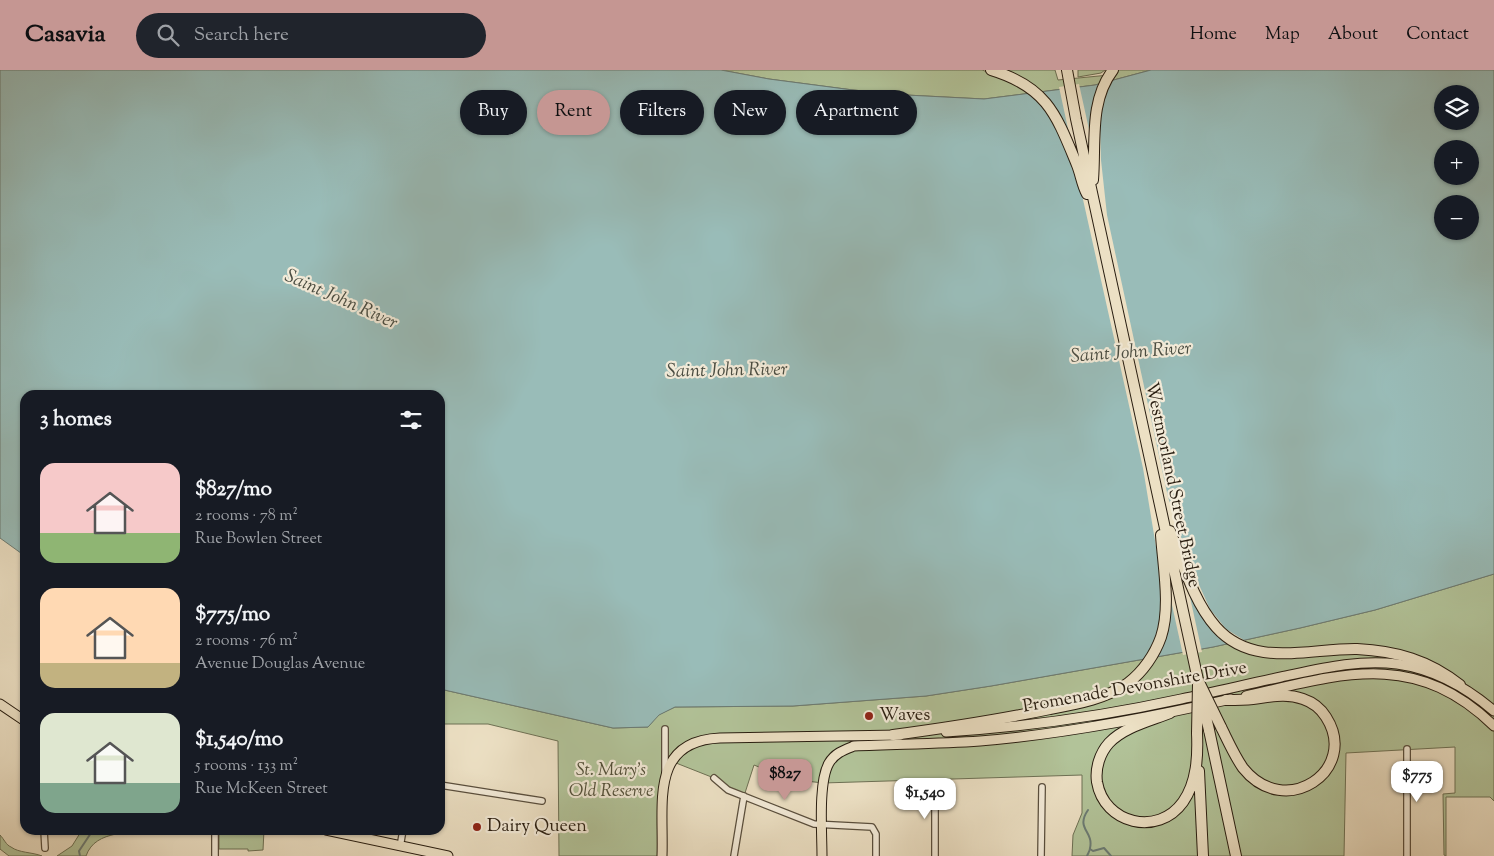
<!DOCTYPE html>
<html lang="en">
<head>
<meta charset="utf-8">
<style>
  :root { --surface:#171b24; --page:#20242c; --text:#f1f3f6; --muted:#9ea1a6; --accent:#c59692 }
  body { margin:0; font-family:"Sorts Mill Goudy",serif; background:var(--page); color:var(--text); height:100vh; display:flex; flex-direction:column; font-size:19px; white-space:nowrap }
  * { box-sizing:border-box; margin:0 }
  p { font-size:16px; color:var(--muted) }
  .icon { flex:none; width:28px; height:28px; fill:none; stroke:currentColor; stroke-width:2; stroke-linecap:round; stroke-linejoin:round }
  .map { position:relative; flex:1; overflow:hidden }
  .details { position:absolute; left:20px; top:320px; width:425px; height:445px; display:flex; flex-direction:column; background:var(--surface); border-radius:15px; box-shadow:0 1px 4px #0004 }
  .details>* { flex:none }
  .top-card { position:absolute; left:460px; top:20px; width:475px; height:45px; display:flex; gap:10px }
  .controls { position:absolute; left:1434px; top:15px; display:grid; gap:10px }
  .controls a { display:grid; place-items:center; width:45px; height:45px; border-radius:50%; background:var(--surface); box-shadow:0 1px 4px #0004; font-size:25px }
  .price { position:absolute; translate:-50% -42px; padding:0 11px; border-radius:10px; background:#fff; color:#222; font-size:16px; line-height:32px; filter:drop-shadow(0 1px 2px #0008) }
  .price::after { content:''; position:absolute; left:50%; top:30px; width:15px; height:11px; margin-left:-8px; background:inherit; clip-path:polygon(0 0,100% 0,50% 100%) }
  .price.selected { background:var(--accent); color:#111 }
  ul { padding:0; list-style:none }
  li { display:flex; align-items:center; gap:15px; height:125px; padding:0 20px }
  li span { display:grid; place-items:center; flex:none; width:140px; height:100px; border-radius:15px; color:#555 }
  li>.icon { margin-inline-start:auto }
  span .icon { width:60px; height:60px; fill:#fffc; stroke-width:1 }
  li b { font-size:21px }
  h2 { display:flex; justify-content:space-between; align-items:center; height:60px; padding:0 20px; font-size:21px }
  .pill { padding:0 18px; border-radius:22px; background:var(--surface); box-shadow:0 1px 4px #0004; font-size:18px; line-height:45px }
  .pill.selected { background:var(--accent); color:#111 }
  header { display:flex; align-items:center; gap:30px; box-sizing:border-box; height:70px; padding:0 25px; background:var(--accent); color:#111 }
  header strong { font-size:24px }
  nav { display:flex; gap:28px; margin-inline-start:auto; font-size:18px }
  .search { width:350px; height:45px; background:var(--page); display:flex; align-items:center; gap:12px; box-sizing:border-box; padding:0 18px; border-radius:28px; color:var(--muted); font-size:19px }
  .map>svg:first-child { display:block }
</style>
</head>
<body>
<header>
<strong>Casavia</strong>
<div class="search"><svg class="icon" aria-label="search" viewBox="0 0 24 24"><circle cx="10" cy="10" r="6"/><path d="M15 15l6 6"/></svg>Search here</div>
<nav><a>Home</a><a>Map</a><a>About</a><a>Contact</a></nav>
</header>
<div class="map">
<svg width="1494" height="786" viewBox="0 0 1494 786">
  <rect width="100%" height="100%" fill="#ece0c4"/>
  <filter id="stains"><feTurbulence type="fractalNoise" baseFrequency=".004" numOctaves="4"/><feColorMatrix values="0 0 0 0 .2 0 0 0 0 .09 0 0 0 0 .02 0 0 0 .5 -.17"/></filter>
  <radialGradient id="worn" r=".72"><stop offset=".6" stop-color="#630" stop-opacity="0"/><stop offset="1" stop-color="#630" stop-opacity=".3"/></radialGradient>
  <path fill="#b2c399" stroke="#6d7054" d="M721 0H982L1011 10 1003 0H1055L1058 10 1109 5 1116 0H1151L1095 15 984 29 906 25 853 20 769 9Z
    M1078 0H1105L1101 3 1078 7Z
    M1494 504V731L1490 727H1446V786L1444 785 1443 724 1455 723V677L1346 683 1344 786H1072L1073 765 1082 743V705L823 713 789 709 754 695 744 726 714 708 671 691 665 705 661 786H559L558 671 488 654H440V619L613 658 648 657 658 645 675 637 793 636 926 626 991 616 1213 577 1300 558 1375 540Z
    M82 760H113L116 764C102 767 91 772 86 786H57L72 776Z
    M219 760H264L263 780 248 781V779H219Z
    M0 765C4 769 6 775 11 777 19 783 32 782 42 786H9L0 779Z"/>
  <path fill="#99bcb8" stroke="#6c7c75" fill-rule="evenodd" d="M0 0H721L769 9 853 20 906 25 984 29 1095 15 1151 0H1494V504L1375 540 1300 558 1213 577 991 616 926 626 793 636 675 637 659 645 648 657 613 658 440 619V325H25V486L0 468ZM1442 24H1470V51H1442ZM1442 79H1470V106H1442ZM1442 134H1470V161H1442Z"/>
  <path fill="#ece0c4" d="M1101 10H1112L1103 32 1100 53 1101 90 1107 145 1168 427 1190 495 1210 539 1226 559 1247 572 1233 575 1188 518 1202 582 1183 585 1170 526 1158 562 1162 533 1160 501 1143 398 1082 125 1076 105 1052 47 1070 68 1059 17 1079 14 1090 64 1093 31Z"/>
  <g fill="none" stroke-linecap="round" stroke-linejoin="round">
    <path stroke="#6c7c75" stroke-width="2" d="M1090 779 1093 781 1104 778 1111 786
      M80 786 79 781 93 760
      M1087 786C1088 783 1090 781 1090 778 1094 761 1075 759 1088 740"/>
    <g stroke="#594e3d" stroke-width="8">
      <path id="street" d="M665 659V703
        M1407 679V786
        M714 708 728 720 814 754 872 757 876 764V786
        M935 714V786
        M440 715 542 731
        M44 760 45 778
        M400 777 403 760
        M215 786V760
        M734 786 744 726
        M1041 786 1042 717"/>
    </g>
    <g stroke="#281d10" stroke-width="11">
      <path id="primary" d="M1246 626C1341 604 1415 579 1494 656
        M0 634 25 651
        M946 662C1025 657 1103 646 1181 629 1215 622 1248 614 1281 607 1319 599 1358 589 1397 594 1434 599 1466 617 1494 641
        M326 760 448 786
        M662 786C664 734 649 671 720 668L900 665
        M822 786C822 763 818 712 829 693 835 683 844 680 854 676 896 674 938 674 980 671 1064 664 1148 648 1231 629"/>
    </g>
    <g stroke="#281d10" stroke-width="12">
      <path id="highway" d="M991 0C1047 17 1056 44 1077 95 1081 105 1082 115 1087 124
        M1067 0 1076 49 1198 610
        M1093 110C1096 73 1089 31 1113 0
        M1170 461C1183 493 1193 531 1216 557 1253 599 1310 578 1357 579 1396 581 1429 590 1460 615
        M1170 643C1150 651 1124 657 1109 673 1100 683 1095 698 1097 712 1104 754 1158 767 1183 732 1197 712 1198 686 1197 663
        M1221 657C1228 671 1234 685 1243 698 1285 751 1360 700 1326 647 1321 639 1312 632 1303 629 1286 623 1270 627 1253 629 1244 630 1235 630 1226 630
        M1209 660 1236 786
        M893 665C945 658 998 650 1050 639 1077 634 1106 629 1128 613 1143 602 1155 584 1161 567 1171 537 1163 496 1161 465
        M1199 701 1203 786"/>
    </g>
    <use href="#street" stroke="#f3ebd9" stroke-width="5.5"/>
    <use href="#primary" stroke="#ece0c4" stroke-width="9"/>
    <use href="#highway" stroke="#ece0c4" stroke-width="10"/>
    <g stroke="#281d10" stroke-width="12" stroke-linecap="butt">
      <path id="highway-bridge" d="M1198 610 1221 657
        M1201 626 1209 660
        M1197 663 1198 614"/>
    </g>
    <use href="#highway-bridge" stroke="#ece0c4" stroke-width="10"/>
  </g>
  <g fill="#8f2418" stroke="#f3ebd9" stroke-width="2">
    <circle cx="869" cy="646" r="5"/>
    <circle cx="477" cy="757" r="5"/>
  </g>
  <g text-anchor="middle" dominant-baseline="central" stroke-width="4.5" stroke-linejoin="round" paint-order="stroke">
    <g font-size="18" fill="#281d10" stroke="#f3ebd9">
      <text transform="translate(1172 415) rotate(78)">Westmorland Street Bridge</text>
      <text transform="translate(1135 618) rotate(-10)">Promenade Devonshire Drive</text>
    </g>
    <g font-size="18" fill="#281d10" stroke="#f3ebd9" text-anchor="start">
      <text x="879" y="646">Waves</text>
      <text x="487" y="757">Dairy Queen</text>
    </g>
    <g font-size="18" font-style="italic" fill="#514f39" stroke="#f3ebd9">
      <text x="611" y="701">St. Mary's<tspan x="611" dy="21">Old Reserve</tspan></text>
    </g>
    <g font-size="19" font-style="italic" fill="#4a4d42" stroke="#f3ebd9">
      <text transform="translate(341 230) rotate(24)">Saint John River</text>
      <text transform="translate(1131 283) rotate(-4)">Saint John River</text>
      <text transform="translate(727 301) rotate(-1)">Saint John River</text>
    </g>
  </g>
  <rect width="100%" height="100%" filter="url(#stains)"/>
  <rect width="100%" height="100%" fill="url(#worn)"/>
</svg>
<div class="controls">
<a><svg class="icon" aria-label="layers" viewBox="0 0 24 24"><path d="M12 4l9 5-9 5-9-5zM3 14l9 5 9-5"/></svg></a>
<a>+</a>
<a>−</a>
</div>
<b class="price selected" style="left:785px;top:731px">$827</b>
<b class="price" style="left:1417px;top:733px">$775</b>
<b class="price" style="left:925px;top:750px">$1,540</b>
<div class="top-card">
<a class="pill">Buy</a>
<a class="pill selected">Rent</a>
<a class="pill">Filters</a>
<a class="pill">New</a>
<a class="pill">Apartment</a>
</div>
<section class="details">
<h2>3 homes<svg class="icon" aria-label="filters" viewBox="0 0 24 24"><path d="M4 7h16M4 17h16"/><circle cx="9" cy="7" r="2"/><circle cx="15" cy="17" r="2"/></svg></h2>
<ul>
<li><span style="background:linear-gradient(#f6c9c9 70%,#8fb573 0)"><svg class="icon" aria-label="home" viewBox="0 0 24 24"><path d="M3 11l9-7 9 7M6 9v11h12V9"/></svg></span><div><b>$827/mo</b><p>2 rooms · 78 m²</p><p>Rue Bowlen Street</p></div></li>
<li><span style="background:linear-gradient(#ffd9b3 75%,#c2b280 0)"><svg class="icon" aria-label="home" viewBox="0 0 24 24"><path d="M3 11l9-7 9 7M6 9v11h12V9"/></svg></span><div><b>$775/mo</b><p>2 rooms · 76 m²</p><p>Avenue Douglas Avenue</p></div></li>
<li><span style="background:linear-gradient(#dfe7d0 70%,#7fa58c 0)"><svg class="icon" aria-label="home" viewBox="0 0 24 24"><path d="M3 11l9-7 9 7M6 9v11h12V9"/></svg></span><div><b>$1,540/mo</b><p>5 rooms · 133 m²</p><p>Rue McKeen Street</p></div></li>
</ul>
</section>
</div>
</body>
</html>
